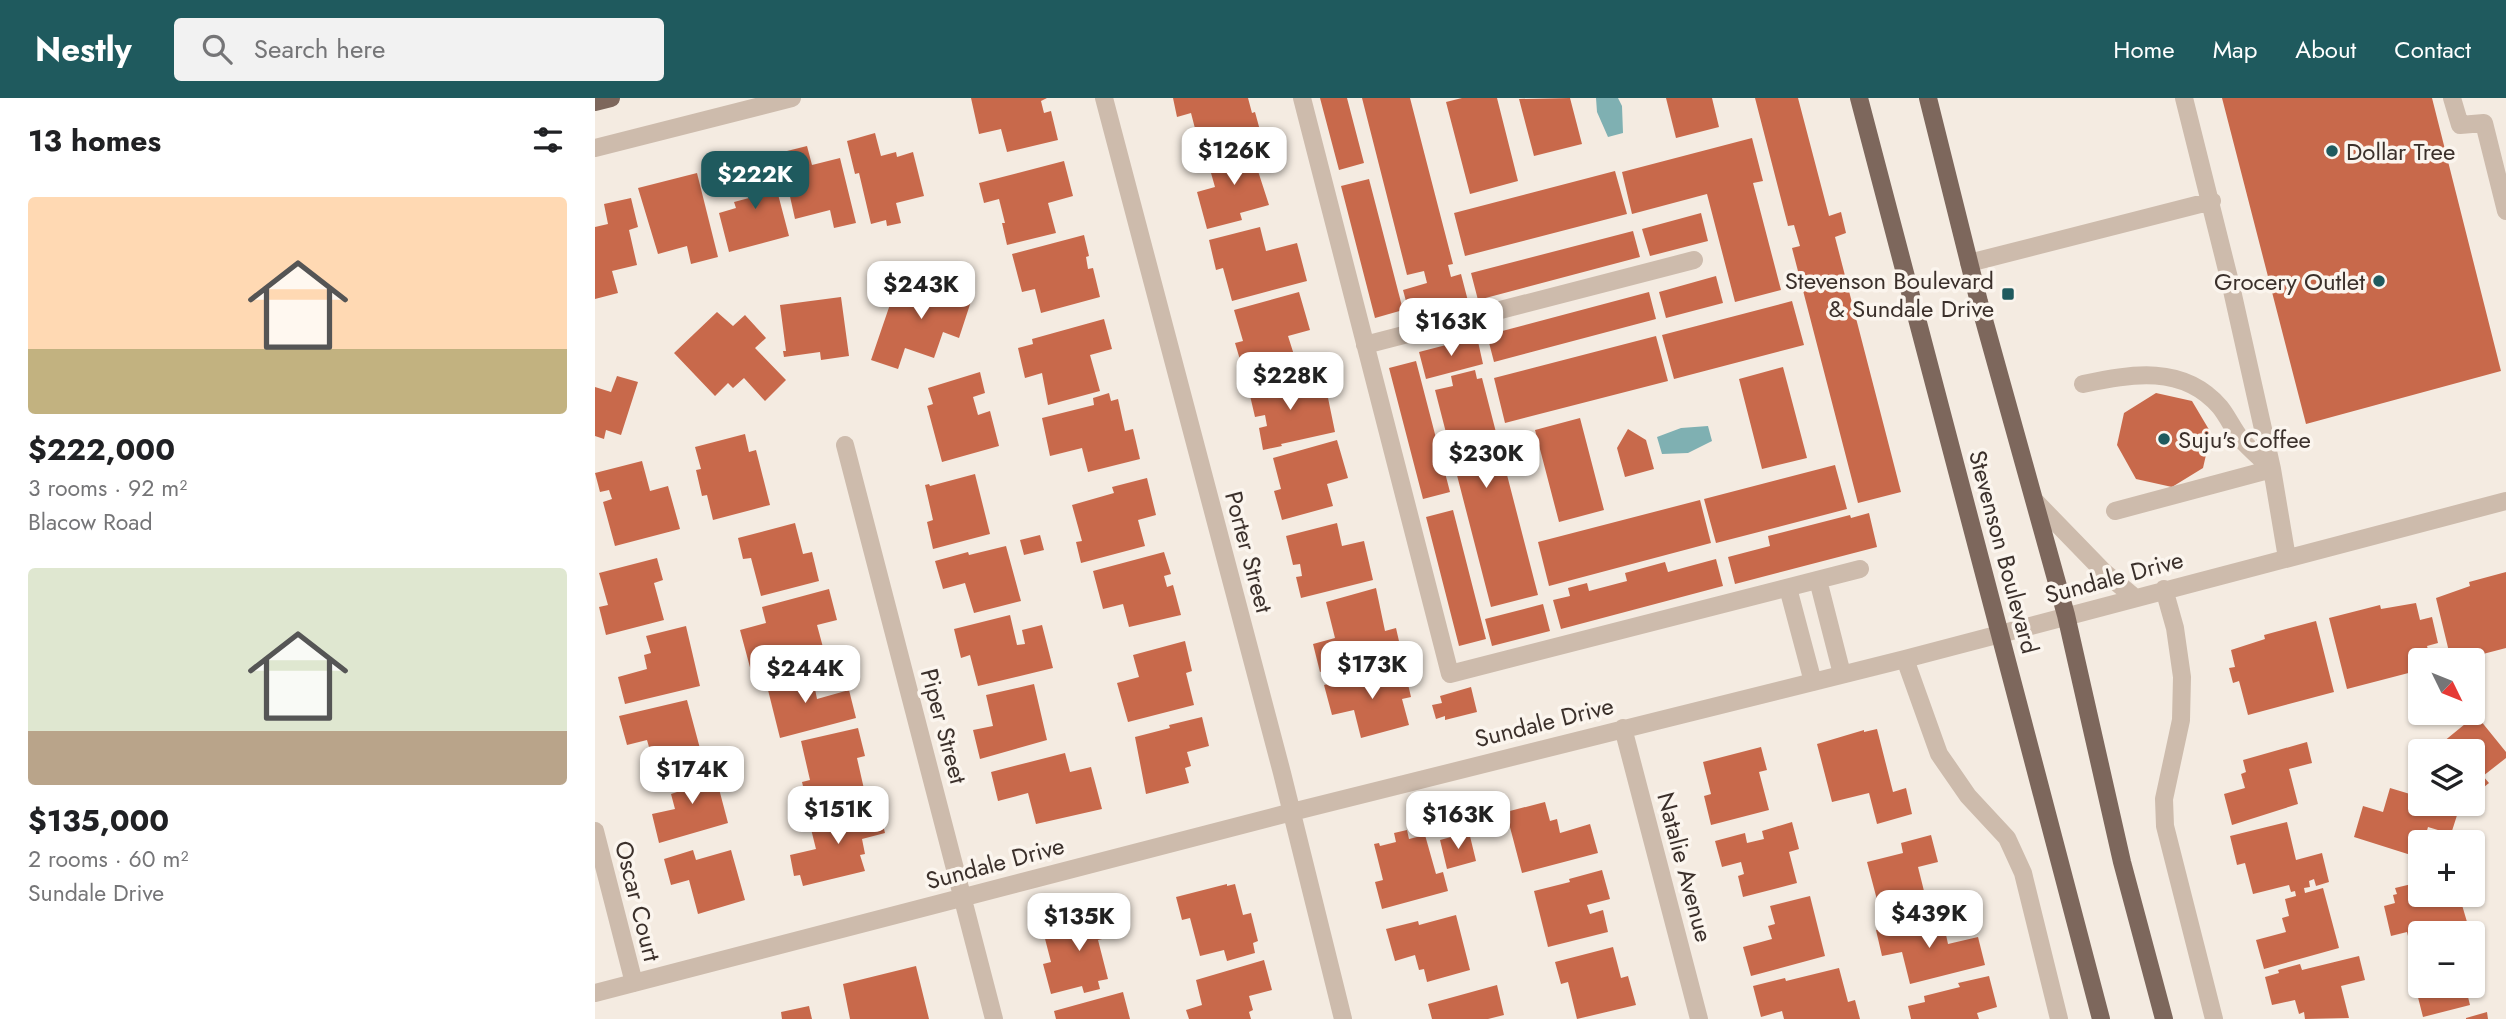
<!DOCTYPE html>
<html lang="en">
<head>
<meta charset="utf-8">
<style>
  :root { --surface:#fff; --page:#f2f2f2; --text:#202124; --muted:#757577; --accent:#1f5a5e }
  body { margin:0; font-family:Jost,sans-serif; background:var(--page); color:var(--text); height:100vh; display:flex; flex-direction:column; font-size:26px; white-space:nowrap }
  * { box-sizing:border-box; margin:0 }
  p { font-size:23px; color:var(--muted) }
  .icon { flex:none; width:38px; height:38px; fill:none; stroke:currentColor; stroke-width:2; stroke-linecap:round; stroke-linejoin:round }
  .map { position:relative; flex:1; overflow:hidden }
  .details { display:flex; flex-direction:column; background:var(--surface); width:595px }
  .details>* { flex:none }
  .needle { width:46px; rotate:133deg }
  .buttons { position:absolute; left:1813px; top:550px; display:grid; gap:14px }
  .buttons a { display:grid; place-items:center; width:77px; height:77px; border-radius:7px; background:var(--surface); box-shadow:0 2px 5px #0004; font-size:35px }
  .price { position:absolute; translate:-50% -60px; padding:0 16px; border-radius:14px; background:#fff; color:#222; font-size:23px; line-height:46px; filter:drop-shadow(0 2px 4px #0008) }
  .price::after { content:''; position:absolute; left:50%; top:42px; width:21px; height:16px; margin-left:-10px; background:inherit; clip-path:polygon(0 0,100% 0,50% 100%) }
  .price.selected { background:var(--accent); color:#fff }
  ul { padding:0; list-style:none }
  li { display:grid; align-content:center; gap:14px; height:371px; padding:0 28px }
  li span { display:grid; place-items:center; height:217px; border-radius:7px; color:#555 }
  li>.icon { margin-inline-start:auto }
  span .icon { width:126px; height:126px; fill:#fffc; stroke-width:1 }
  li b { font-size:30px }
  h2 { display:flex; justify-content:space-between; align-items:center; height:84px; padding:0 28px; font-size:30px }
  header { display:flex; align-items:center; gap:42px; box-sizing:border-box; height:98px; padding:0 35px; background:var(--accent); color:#fff }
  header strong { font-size:33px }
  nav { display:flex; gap:38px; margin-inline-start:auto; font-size:24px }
  .search { width:490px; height:63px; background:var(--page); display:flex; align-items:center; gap:18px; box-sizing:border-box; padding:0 24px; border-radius:7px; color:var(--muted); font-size:26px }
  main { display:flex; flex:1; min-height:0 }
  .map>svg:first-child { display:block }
</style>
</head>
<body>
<header>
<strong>Nestly</strong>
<div class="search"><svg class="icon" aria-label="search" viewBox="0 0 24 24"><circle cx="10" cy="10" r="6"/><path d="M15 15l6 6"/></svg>Search here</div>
<nav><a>Home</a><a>Map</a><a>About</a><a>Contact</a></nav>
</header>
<main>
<section class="details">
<h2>13 homes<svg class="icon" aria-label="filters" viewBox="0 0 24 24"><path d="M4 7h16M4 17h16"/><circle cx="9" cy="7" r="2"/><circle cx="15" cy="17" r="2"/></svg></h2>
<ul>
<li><span style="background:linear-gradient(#ffd9b3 70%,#c2b280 0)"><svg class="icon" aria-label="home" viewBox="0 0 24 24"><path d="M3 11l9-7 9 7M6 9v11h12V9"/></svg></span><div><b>$222,000</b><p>3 rooms · 92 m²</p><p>Blacow Road</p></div></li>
<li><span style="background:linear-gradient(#dfe7d0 75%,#b9a48a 0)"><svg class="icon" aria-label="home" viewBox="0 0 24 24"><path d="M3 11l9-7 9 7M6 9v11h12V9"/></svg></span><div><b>$135,000</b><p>2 rooms · 60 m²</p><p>Sundale Drive</p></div></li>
</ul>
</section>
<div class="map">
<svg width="1911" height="921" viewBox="0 0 1911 921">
  <rect width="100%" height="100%" fill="#f4ebe1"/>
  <path fill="#7fb0b2" d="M1001 0H1023L1027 8 1028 35 1013 39 1002 14Z
    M1113 328 1117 343 1093 355 1067 356 1062 339 1086 330Z"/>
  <path fill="#c8694b" d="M376 0H452L446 3 449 15 456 13 463 42 412 54 406 31 384 36Z
    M578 0H653L657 15 660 14 666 36 637 44 635 39 621 43 620 38 603 42 596 15 582 19Z
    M725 0H752L769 65 744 72Z
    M767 0H815L858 166 853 167 856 179 866 176 873 203 815 218 808 192 832 185 829 173 812 177Z
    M867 0H902L923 83 875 96 851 4Z
    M975 0 987 46 939 58 924 1Z
    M1071 0H1117L1124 29 1081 40Z
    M1160 0H1203L1234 118 1246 114 1251 135 1240 139 1306 394 1263 405 1197 150 1205 148 1199 127 1193 128Z
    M1627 0H1837L1906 273 1711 326Z
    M280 35 286 58 301 54 302 59 318 54 329 98 301 105 306 125 292 128 291 122 276 126 264 75 260 76 252 43Z
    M1157 40 1168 83 1158 85 1186 192 1140 204 1112 96 1037 116 1027 74Z
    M665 47 671 71 663 73 674 107 645 115 647 122 612 131 602 94 620 89 612 61Z
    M212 48 217 67 245 60 261 125 239 130 235 112 200 121 192 85 188 86 180 56Z
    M174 62 194 138 134 154 124 115 141 110 139 104 154 100 146 69Z
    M469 63 478 98 453 105 461 135 412 147 407 125H410L404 101 389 105 384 85Z
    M1020 73 1032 116 870 158 859 115Z
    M102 75 123 159 96 166 92 148 63 156 43 90Z
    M774 81 808 212 780 220 746 88Z
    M36 100 43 129 34 132 42 167 17 173 23 195 0 201V129L13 126 9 106Z
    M1106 115 1113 143 1055 158 1047 131Z
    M665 129 671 153 702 145 712 183 637 203 628 170 621 172 614 142Z
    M1038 133 1045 159 883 202 876 175Z
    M489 137 494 158 491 159 493 171 498 170 505 199 446 215 440 191 427 194 417 156Z
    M1121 178 1128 205 1071 220 1064 194Z
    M351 181 380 191 364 240 348 234 339 260 310 250 303 271 276 262 303 183 345 197Z
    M704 194 715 232 693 238 700 260 649 275 640 245 648 243 639 212Z
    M1054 194 1061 221 899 264 892 237Z
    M246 199 254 258 226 262 225 254 189 259 188 253H191L185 207Z
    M1197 203 1209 247 1079 281 1067 237Z
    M122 214 138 228 150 217 171 240 160 250 191 282 170 303 149 280 138 290 133 285 120 298 79 255Z
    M509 221 517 251 495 257 505 293 453 307 447 275 430 280 423 250 438 246 437 241Z
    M1061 238 1073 283 910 325 899 280Z
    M882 239 888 266 831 281 824 254Z
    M821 263 855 394 828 401 794 270Z
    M1188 269 1212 360 1167 371 1144 281Z
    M880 272 882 281 887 280 943 497 896 509 840 292 858 288 856 278Z
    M385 274 390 295 378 299 383 317 395 313 404 348 347 364 332 308 338 306 333 290Z
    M705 277 710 300 732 295 740 334 686 346 687 348 668 352 664 330 672 328 670 317 660 319 653 289Z
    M22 278 43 284 26 337 11 332 9 341 0 338V289L16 294Z
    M514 295 516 303 523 301 530 333 538 331 545 361 493 374 487 350 455 358 447 320 499 307 498 300Z
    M1561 295 1597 303 1616 335 1608 370 1577 389 1541 381 1522 347 1529 315Z
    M985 320 1009 412 964 424 940 332Z
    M1033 331 1051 342 1059 371 1030 379 1022 350Z
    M150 336 154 354 161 352 175 407 118 422 112 397 107 398 101 372 106 371 100 349Z
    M742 342 753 380 732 386 738 408 687 422 679 393 686 391 678 360Z
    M47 363 55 393 73 388 85 431 20 448 8 404 17 401 14 392 5 394 0 375Z
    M1240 367 1252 411 1121 445 1109 401Z
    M380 376 395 436 338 451 332 424 338 422 330 387 334 386 335 388Z
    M552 380 561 417 543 422 550 448 486 465 481 444 487 443 477 407 519 395 517 389Z
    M1105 402 1116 445 954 488 943 444Z
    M858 412 891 541 864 548 831 419Z
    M1274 415 1282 449 1140 486 1133 459 1175 448 1173 438 1255 417 1256 420Z
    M200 425 208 456 217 454 224 483 166 498 156 460 148 461 143 440Z
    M742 425 747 448 769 443 778 482 706 500 701 479 707 478 705 466 698 467 691 438Z
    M445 437 449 452 429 457 425 442Z
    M411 448 426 503 379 515 370 485 348 491 340 463 373 454 374 457Z
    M569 454 576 476 569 478 572 489 578 487 586 517 534 529 528 506 508 511 498 473Z
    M62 460 68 482 59 485 69 522 11 537 4 509 13 507 4 475Z
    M1121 461 1128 488 966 531 958 502 975 498 973 490 992 485 994 493 1032 483 1030 475 1070 464 1073 474Z
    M1911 474V550L1865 562H1856L1841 500 1875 488 1874 484Z
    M781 490 790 533 801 530 806 552 725 574 718 546 740 540 731 504Z
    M234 491 242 522 222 527 229 553 156 573 145 532 171 525 167 509Z
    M1821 505 1825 522 1837 519 1843 545 1832 548 1836 562H1825V572L1752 591 1734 520 1785 507 1786 511Z
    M948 506 955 533 897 548 890 521Z
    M415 517 422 547 430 546 427 532 447 527 458 570 383 588 375 557 366 560 359 531Z
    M1721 523 1739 594 1653 617 1644 583 1638 585 1634 570 1640 569 1636 552 1670 541 1669 537Z
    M91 528 105 588 30 606 23 579 52 571 49 557 56 555 51 538Z
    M590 543 597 573 591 575 599 607 533 624 522 585 544 579 538 557Z
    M809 569 816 599 807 601 814 627 766 640 759 612 737 617 729 587 762 578 763 581Z
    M208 570 213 588 219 586 222 601 254 592 261 620 185 640 170 580Z
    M439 586 452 642 385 661 378 632 398 628 391 597Z
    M876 589 882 614 850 622V618L841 621 837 607 847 605 845 598Z
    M92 602 107 658 60 670 52 642 32 647 24 618Z
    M1881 617 1911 654V660L1888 678 1894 685 1878 698V653H1837Z
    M607 619 614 648 592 654 596 668 590 670 594 685 551 696 540 639 575 630 574 627Z
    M263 630 270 658 262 660 269 691 212 705 207 684 215 682 206 643Z
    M1282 631 1298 694 1311 690 1317 716 1282 726 1274 695 1237 704 1222 646 1269 632V634Z
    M1712 644 1717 665 1694 671 1703 706 1637 727 1629 696 1650 690 1646 676 1651 674 1648 662Z
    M1166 649 1172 672 1164 674 1174 712 1116 727 1109 698 1116 696 1108 664Z
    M470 655 475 674 496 669 507 711 441 726 433 695 403 703 396 674Z
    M118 668 133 725 64 745 57 716 80 711 76 696 82 694 78 678Z
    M1795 690 1825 699V705H1858L1865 708 1856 736 1833 729 1829 743 1824 742 1819 758 1759 739 1768 708 1788 714Z
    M950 704 955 723 962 721 965 735 995 726 1003 755 927 775 911 714Z
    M283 707 290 735 267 741 270 756 265 757 270 773 208 788 205 777 199 778 195 757 221 751 214 723Z
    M1197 724 1204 751 1194 754 1202 785 1148 799 1143 778 1149 776 1146 764 1127 769 1120 743 1150 735 1152 745 1169 741 1167 733Z
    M1692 724 1701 762 1727 755 1734 784 1721 788 1719 781 1714 783 1715 789 1709 790 1710 795 1728 790 1744 850 1669 871 1661 842 1691 834 1687 820 1694 818 1690 801 1701 798 1700 793 1696 794 1694 787 1658 796 1650 765 1642 767 1635 738Z
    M812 732 814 741 830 737 841 776 848 774 853 793 787 811 780 784 788 782 779 746 784 745 785 748 801 744 799 735Z
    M874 734 881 763 852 771 845 742Z
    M1336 737 1343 764 1323 769 1331 801 1285 813 1272 764 1308 755 1306 745Z
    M98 752 101 762 136 752 150 802 103 816 94 782 76 787 69 761Z
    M1007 772 1015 801 992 807 995 816 1008 812 1013 834 953 849 939 793 975 784 974 781Z
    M1825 784V796H1856L1859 809 1867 807 1875 834 1825 835V847L1816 850 1812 834 1796 838 1789 808 1800 805 1798 797 1802 796 1800 790Z
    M632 786V788L640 786 648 817 656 815 663 843 658 845 660 855 632 863 629 852 605 858 595 820 587 822 581 799Z
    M1215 798 1230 858 1156 878 1148 849 1177 841 1173 828 1180 826 1175 808Z
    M523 814 528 836 503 842 513 881 503 883 505 891 489 895 487 888 456 896 448 866 456 864 448 833Z
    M861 817 875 872 832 884 829 871 824 872 820 857 800 863 791 831 823 823 824 827Z
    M1338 817 1343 834 1350 832 1353 846 1383 839 1390 867 1315 886 1307 854 1287 858 1281 832Z
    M1882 843 1889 872 1878 875V844Z
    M1018 849 1026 880 1033 878 1041 907 982 921 973 884 966 886 960 864Z
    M1764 858 1770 882 1746 888 1754 920 1710 921 1709 914 1704 916 1700 902 1677 907 1670 879 1684 875 1683 872 1705 866 1707 872Z
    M1825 861V887H1870L1875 907 1828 919 1814 864Z
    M669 862 677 892 654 898 658 912 654 914 656 921H594L591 912 607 907 601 882Z
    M321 868 334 921H255L248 886Z
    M1244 870 1253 904 1260 902 1265 921H1189L1187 913 1166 919 1158 888 1190 880 1191 883Z
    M1394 878 1402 909 1382 915 1384 921H1316L1313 908 1330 904 1329 898 1365 889 1363 885Z
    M902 887 909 917 893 921H837L833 906Z
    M528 894 535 921H461L459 913Z
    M214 908 217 921H187L186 914Z
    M1892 914 1893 921H1871V920Z"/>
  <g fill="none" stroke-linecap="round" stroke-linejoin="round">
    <path stroke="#cdbbac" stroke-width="18" d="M509 0 687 675 748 921
      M707 0 855 576 1265 471
      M1589 0 1636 188 1677 371 1692 460
      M1857 0 1865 27 1889 25 1911 113
      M0 50 197 0
      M1374 165 1617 103
      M770 247 1099 162
      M1488 286C1536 276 1588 266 1625 309 1633 319 1638 331 1646 341 1655 352 1667 361 1677 371
      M250 347 399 921
      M1441 404 1509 474 1539 499
      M1520 413 1677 371
      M1223 482 1247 576
      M1193 490 1218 584
      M1569 491 1580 530 1587 579 1586 622 1569 701 1570 728 1619 921
      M1310 561 1344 656 1373 698 1412 740 1428 775 1464 921
      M1028 630 1104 921
      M0 733 39 885
      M0 895 697 714 1310 561 1911 403"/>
    <path stroke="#7d675c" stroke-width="18" d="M1264 0 1506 921
      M1333 0 1384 204 1471 517 1527 764 1569 921
      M0 4 16 0"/>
  </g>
  <g fill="#1f5a5e" stroke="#fbf5ee" stroke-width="2.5">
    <circle cx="1737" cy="53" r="7"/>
    <circle cx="1784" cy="183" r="7"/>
    <rect x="1406" y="189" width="14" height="14" rx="3.5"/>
    <circle cx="1569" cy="341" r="7"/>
  </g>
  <g text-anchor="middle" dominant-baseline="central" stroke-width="7" stroke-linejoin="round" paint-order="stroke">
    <g font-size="24" fill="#3b302b" stroke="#fbf5ee" text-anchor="start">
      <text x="1751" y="53">Dollar Tree</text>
      <text x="1399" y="182" text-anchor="end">Stevenson Boulevard<tspan x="1399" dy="28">&amp; Sundale Drive</tspan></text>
      <text x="1770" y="183" text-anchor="end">Grocery Outlet</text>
      <text x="1583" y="341">Suju's Coffee</text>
    </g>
    <g font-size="24" fill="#3b302b" stroke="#fbf5ee">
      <text transform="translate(654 454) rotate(75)">Porter Street</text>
      <text transform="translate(1409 454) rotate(75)">Stevenson Boulevard</text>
      <text transform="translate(1519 479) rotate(-15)">Sundale Drive</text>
      <text transform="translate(949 624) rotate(-14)">Sundale Drive</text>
      <text transform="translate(349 628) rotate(75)">Piper Street</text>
      <text transform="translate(400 765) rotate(-15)">Sundale Drive</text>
      <text transform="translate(1090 769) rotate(75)">Natalie Avenue</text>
      <text transform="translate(43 803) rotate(76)">Oscar Court</text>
    </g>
  </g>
</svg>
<div class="buttons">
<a><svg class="needle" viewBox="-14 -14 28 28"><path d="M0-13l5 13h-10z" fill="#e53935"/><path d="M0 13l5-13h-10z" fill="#757577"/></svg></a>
<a><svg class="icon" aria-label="layers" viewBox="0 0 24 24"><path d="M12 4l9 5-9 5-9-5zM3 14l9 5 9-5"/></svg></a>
<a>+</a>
<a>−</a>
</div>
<b class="price" style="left:639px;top:89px">$126K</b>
<b class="price selected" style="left:160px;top:113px">$222K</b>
<b class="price" style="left:326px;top:223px">$243K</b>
<b class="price" style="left:856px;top:260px">$163K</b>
<b class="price" style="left:695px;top:314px">$228K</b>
<b class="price" style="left:891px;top:392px">$230K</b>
<b class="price" style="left:777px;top:603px">$173K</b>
<b class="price" style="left:210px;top:607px">$244K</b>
<b class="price" style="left:97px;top:708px">$174K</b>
<b class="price" style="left:243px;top:748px">$151K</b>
<b class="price" style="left:863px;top:753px">$163K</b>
<b class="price" style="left:1334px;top:852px">$439K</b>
<b class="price" style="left:484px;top:855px">$135K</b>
</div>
</main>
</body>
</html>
